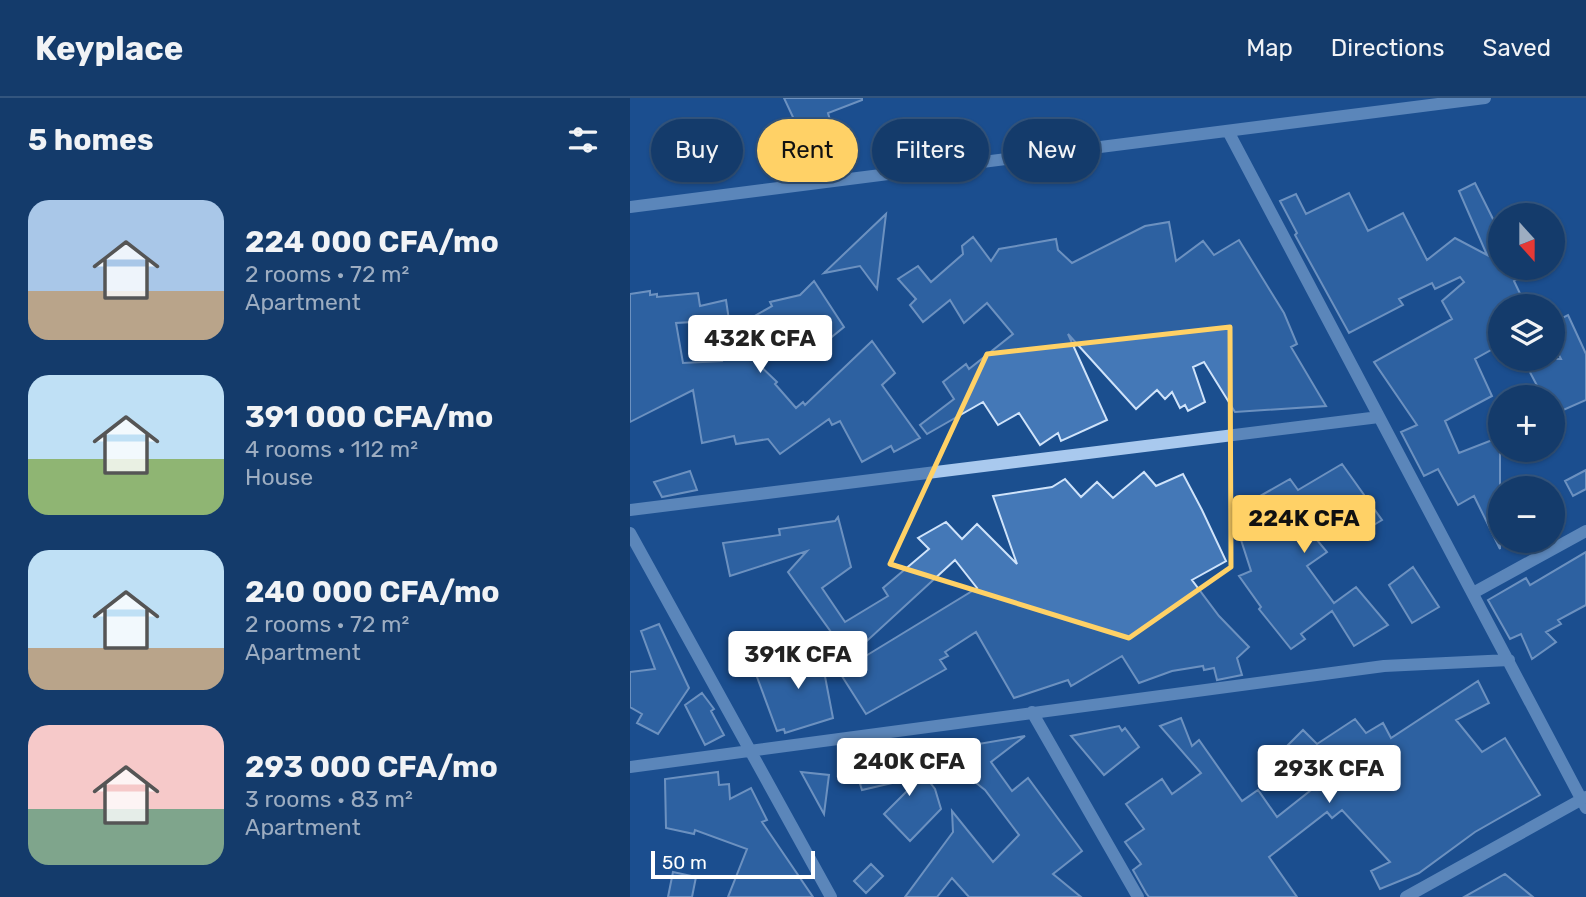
<!DOCTYPE html>
<html lang="en">
<head>
<meta charset="utf-8">
<style>
  :root { --surface:#143b6b; --page:#1d4271; --text:#f1f3f6; --muted:#9dadc1; --line:#33557e; --accent:#ffd166 }
  body { margin:0; font-family:Rubik,sans-serif; background:var(--page); color:var(--text); height:100vh; display:flex; flex-direction:column; font-size:26px; white-space:nowrap }
  * { box-sizing:border-box; margin:0 }
  p { font-size:23px; color:var(--muted) }
  .icon { flex:none; width:38px; height:38px; fill:none; stroke:currentColor; stroke-width:2; stroke-linecap:round; stroke-linejoin:round }
  .map { position:relative; flex:1; overflow:hidden }
  .sheet { display:flex; flex-direction:column; background:var(--surface); width:630px }
  .sheet>* { flex:none }
  .top-card { position:absolute; left:21px; top:21px; width:665px; height:63px; display:flex; gap:14px }
  .needle { width:46px; rotate:159deg }
  .tools { position:absolute; left:858px; top:105px; display:grid; gap:14px }
  .tools a { display:grid; place-items:center; width:77px; height:77px; border-radius:50%; background:var(--surface); box-shadow:0 2px 5px #0004,0 0 0 2px var(--line); font-size:35px }
  .scale { position:absolute; left:21px; bottom:18px; width:164px; box-sizing:border-box; padding-left:7px; border:4px solid #fff; border-top:0; font-size:19px; line-height:24px; white-space:nowrap; color:#fff; -webkit-text-stroke:5px #1b4f8f; paint-order:stroke }
  .price { position:absolute; translate:-50% -60px; padding:0 16px; border-radius:7px; background:#fff; color:#222; font-size:23px; line-height:46px; filter:drop-shadow(0 2px 4px #0008) }
  .price::after { content:''; position:absolute; left:50%; top:42px; width:21px; height:16px; margin-left:-10px; background:inherit; clip-path:polygon(0 0,100% 0,50% 100%) }
  .price.current { background:var(--accent); color:#111 }
  ul { padding:0; list-style:none }
  li { display:flex; align-items:center; gap:21px; height:175px; padding:0 28px }
  li span { display:grid; place-items:center; flex:none; width:196px; height:140px; border-radius:21px; color:#555 }
  li>.icon { margin-inline-start:auto }
  span .icon { width:84px; height:84px; fill:#fffc; stroke-width:1 }
  li b { font-size:30px }
  h2 { display:flex; justify-content:space-between; align-items:center; height:84px; padding:0 28px; font-size:30px }
  .pill { padding:0 24px; border-radius:32px; background:var(--surface); box-shadow:0 2px 5px #0004,0 0 0 2px var(--line); font-size:24px; line-height:63px }
  .pill.current { background:var(--accent); color:#111 }
  header { display:flex; align-items:center; gap:42px; box-sizing:border-box; height:98px; padding:0 35px; background:var(--surface); border-bottom:2px solid var(--line) }
  header strong { font-size:33px }
  nav { display:flex; gap:38px; margin-inline-start:auto; font-size:24px }
  main { display:flex; flex:1; min-height:0 }
  .map>svg:first-child { display:block }
</style>
</head>
<body>
<header>
<strong>Keyplace</strong>
<nav><a>Map</a><a>Directions</a><a>Saved</a></nav>
</header>
<main>
<section class="sheet">
<h2>5 homes<svg class="icon" aria-label="filters" viewBox="0 0 24 24"><path d="M4 7h16M4 17h16"/><circle cx="9" cy="7" r="2"/><circle cx="15" cy="17" r="2"/></svg></h2>
<ul>
<li><span style="background:linear-gradient(#a9c7e8 65%,#b9a48a 0)"><svg class="icon" aria-label="home" viewBox="0 0 24 24"><path d="M3 11l9-7 9 7M6 9v11h12V9"/></svg></span><div><b>224 000 CFA/mo</b><p>2 rooms · 72 m²</p><p>Apartment</p></div></li>
<li><span style="background:linear-gradient(#bfe0f5 60%,#8fb573 0)"><svg class="icon" aria-label="home" viewBox="0 0 24 24"><path d="M3 11l9-7 9 7M6 9v11h12V9"/></svg></span><div><b>391 000 CFA/mo</b><p>4 rooms · 112 m²</p><p>House</p></div></li>
<li><span style="background:linear-gradient(#bfe0f5 70%,#b9a48a 0)"><svg class="icon" aria-label="home" viewBox="0 0 24 24"><path d="M3 11l9-7 9 7M6 9v11h12V9"/></svg></span><div><b>240 000 CFA/mo</b><p>2 rooms · 72 m²</p><p>Apartment</p></div></li>
<li><span style="background:linear-gradient(#f6c9c9 60%,#7fa58c 0)"><svg class="icon" aria-label="home" viewBox="0 0 24 24"><path d="M3 11l9-7 9 7M6 9v11h12V9"/></svg></span><div><b>293 000 CFA/mo</b><p>3 rooms · 83 m²</p><p>Apartment</p></div></li>
</ul>
</section>
<div class="map">
<svg width="956" height="799" viewBox="0 0 956 799">
  <rect width="100%" height="100%" fill="#1b4f8f"/>
  <path fill="#4478b7" stroke="#cfe3fa" stroke-width="2" fill-rule="evenodd" d="M154 0H232V2L198 15 200 22 169 32Z
    M86 34 95 74 56 77 52 41Z
    M845 85 870 135V170H904L884 183 896 208H870V247L845 261 862 298 815 323 829 355 870 339V451L844 398 828 407 808 371 794 378 771 334 787 327 744 264 822 221 812 203 834 184 830 179 805 191 802 185 769 201 773 207 719 235 665 137 667 135 650 103 666 96 676 116 719 95 738 133 773 115 797 162 825 140 857 157 829 93Z
    M256 116 247 191 230 168 194 175Z
    M539 124 546 163 573 143 584 157 609 142 654 215 667 246 661 249 696 308 605 314 574 264 563 269 575 304 558 313 555 307 550 310 542 294 535 301 527 292 506 311 438 236 477 322 431 343 428 335 410 347 389 315 368 327 353 304 297 336 290 327 324 301 313 284 336 266 339 271 383 236 357 205 334 225 320 202 293 224 280 207 286 201 268 181 288 168 301 184 333 156 332 148 343 139 361 163 369 151 426 141 428 152 442 165 515 128Z
    M184 183 214 229 177 259 162 240 119 257 147 284 145 286 166 310 173 304 175 307 242 243 265 275 252 287 290 340 264 354 261 348 232 364 210 323 202 327 199 321 150 356 138 341 106 346 104 338 72 345 63 292 0 324V196L20 193V197L27 196V199L68 195 70 208 96 202 99 222 46 225 53 265 92 263 88 239 142 208 140 204 170 197Z
    M938 217 956 256V302L922 317V299H913L893 261H931L922 244V225Z
    M712 366 752 422 727 437 714 417 687 442 697 454 677 468 704 505 726 489 758 527 724 548 702 513 671 536 675 541 661 551 629 511 631 509 609 478 621 473 602 414 660 381 668 392Z
    M956 372V391L943 398 935 383Z
    M60 373 67 392 32 399 24 384Z
    M514 374 526 388 553 376 572 412 596 463 562 482 589 518 619 549 607 560 612 577 587 582 584 570 574 572 573 568 542 573 509 585 492 558 441 588 438 582 384 600 346 534 315 554 318 558 310 562 316 571 236 616 189 542 201 534 158 474 177 453 100 478 93 445 150 437 149 431 205 423 208 419 221 469 192 490 215 524 258 498 253 490 299 451 288 440 316 424 332 441 347 426 387 466 363 398 422 389 435 381 451 399 467 384 483 400ZM325 462 347 490 234 559 228 551Z
    M956 454V507L928 522 931 526 916 534 926 544 902 561 891 536 880 541 858 502 896 480 900 487Z
    M783 469 809 509 782 525 759 487Z
    M29 526 59 590 28 636 7 625 12 616 0 609V574L25 571 11 533Z
    M188 542 203 620 155 635 154 631 147 633 127 579Z
    M848 583 859 605 826 622 852 654 875 640 910 697 845 734 789 775 750 791 741 773 760 764 712 712 702 720 697 714 639 759 667 799H519L516 795 503 772 511 766 495 744 514 731 496 706 532 681 542 696 571 675 530 628 551 620 562 648 569 642 612 703 628 692 647 719 681 692 657 664 663 658 655 650 673 632 687 646 725 621 736 635 753 625 761 640Z
    M72 595 84 611 81 613 94 637 75 647 55 607Z
    M489 628 492 633 495 630 509 649 474 677 441 638Z
    M395 638 361 664 382 693 398 680 452 753 423 776 451 799H339L322 780 307 799H275L323 734 322 713 363 764 389 737 355 692 340 680 337 683 320 665 319 651Z
    M281 660 305 691 311 711 280 743 254 716 292 678 232 692 230 686Z
    M88 674 89 687 99 686 100 701 121 690 137 722 132 724 183 799H98L117 751 65 732 64 736 36 730 35 681Z
    M171 674 199 677 194 716Z
    M241 766 253 778 236 795 224 783Z
    M43 774 66 779 62 799H38Z
    M875 776 903 799H834Z"/>
  <g fill="none" stroke-linecap="round" stroke-linejoin="round">
    <path stroke="#a9c9ee" stroke-width="12" d="M599 35 956 710
      M0 109 855 0
      M0 412 749 319
      M0 435 201 799
      M843 495 956 433
      M402 614 508 799
      M0 669 754 568 879 562
      M776 799 956 699"/>
  </g>
  <path d="M0 0H956V799H0ZM600 229 601 469 499 540 260 466 357 256Z" fill="#1b4f8f" fill-opacity=".55" fill-rule="evenodd"/>
  <path fill="none" stroke="#ffd166" stroke-width="5" stroke-linejoin="round" d="M600 229 601 469 499 540 260 466 357 256Z"/>
</svg>
<div class="tools">
<a><svg class="needle" viewBox="-14 -14 28 28"><path d="M0-13l5 13h-10z" fill="#e53935"/><path d="M0 13l5-13h-10z" fill="#9dadc1"/></svg></a>
<a><svg class="icon" aria-label="layers" viewBox="0 0 24 24"><path d="M12 4l9 5-9 5-9-5zM3 14l9 5 9-5"/></svg></a>
<a>+</a>
<a>−</a>
</div>
<div class="scale">50 m</div>
<b class="price" style="left:130px;top:277px">432K CFA</b>
<b class="price current" style="left:674px;top:457px">224K CFA</b>
<b class="price" style="left:168px;top:593px">391K CFA</b>
<b class="price" style="left:279px;top:700px">240K CFA</b>
<b class="price" style="left:699px;top:707px">293K CFA</b>
<div class="top-card">
<a class="pill">Buy</a>
<a class="pill current">Rent</a>
<a class="pill">Filters</a>
<a class="pill">New</a>
</div>
</div>
</main>
</body>
</html>
